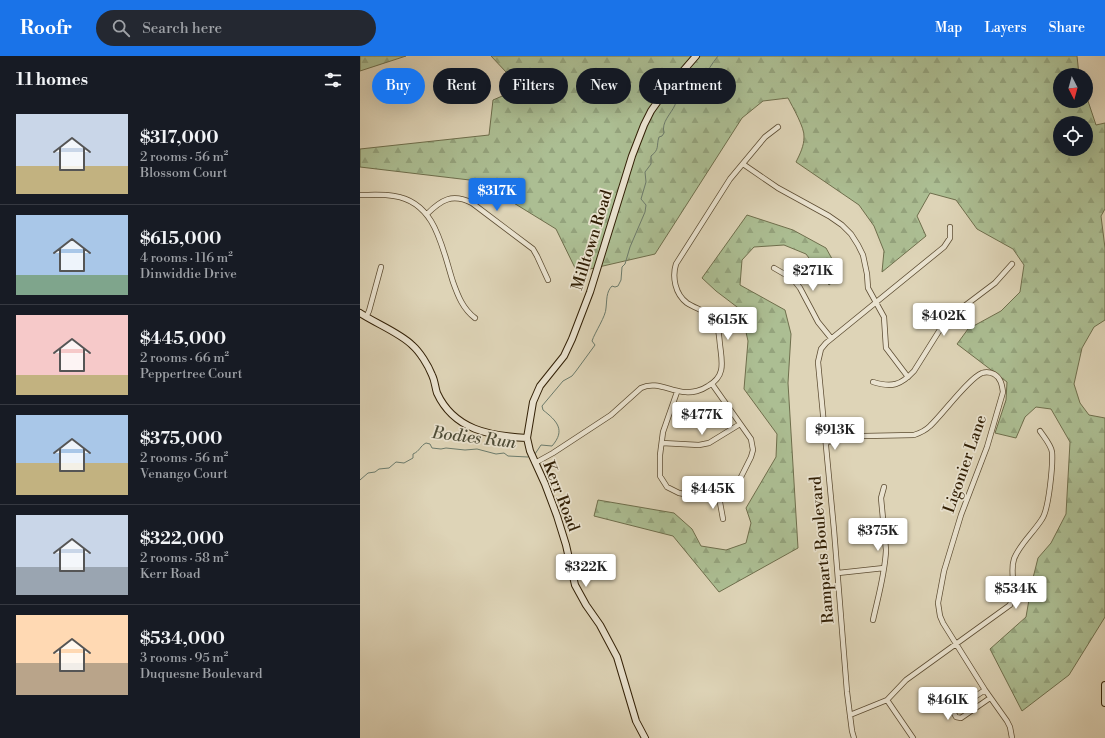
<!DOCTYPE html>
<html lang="en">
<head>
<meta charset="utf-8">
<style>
  :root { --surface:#171b24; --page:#242831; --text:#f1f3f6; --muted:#9ea1a6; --line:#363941; --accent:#1a73e8 }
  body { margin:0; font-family:"Libre Bodoni",serif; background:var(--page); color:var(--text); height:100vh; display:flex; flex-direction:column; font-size:15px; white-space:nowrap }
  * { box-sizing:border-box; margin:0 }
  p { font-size:13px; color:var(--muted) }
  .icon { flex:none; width:22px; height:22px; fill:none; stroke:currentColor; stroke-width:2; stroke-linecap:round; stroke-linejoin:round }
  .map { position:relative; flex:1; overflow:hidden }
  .panel { display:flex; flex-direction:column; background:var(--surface); width:360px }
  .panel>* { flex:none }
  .banner { position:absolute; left:12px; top:12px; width:380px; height:36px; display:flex; gap:8px }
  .needle { width:26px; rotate:174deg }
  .fabs { position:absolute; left:693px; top:12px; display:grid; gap:8px }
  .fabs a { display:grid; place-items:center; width:40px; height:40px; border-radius:50%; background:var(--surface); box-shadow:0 4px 16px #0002; font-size:20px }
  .price { position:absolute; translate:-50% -34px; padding:0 9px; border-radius:4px; background:#fff; color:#222; font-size:13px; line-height:26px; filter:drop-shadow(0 1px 2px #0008) }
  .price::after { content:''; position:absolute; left:50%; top:24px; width:12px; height:9px; margin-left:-6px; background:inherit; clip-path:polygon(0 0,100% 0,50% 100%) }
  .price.selected { background:var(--accent); color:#fff }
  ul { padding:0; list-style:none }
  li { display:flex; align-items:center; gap:12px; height:100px; padding:0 16px }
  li+li { border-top:1px solid var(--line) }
  li span { display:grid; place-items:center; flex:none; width:112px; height:80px; border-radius:0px; color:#555 }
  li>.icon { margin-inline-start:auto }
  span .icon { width:48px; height:48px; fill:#fffc; stroke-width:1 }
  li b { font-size:17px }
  h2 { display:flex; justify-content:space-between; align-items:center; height:48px; padding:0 16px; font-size:17px }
  .pill { padding:0 14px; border-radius:18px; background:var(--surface); box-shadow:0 4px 16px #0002; font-size:14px; line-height:36px }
  .pill.selected { background:var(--accent); color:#fff }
  header { display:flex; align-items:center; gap:24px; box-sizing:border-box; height:56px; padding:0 20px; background:var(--accent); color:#fff }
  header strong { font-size:19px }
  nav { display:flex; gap:22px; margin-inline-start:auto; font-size:14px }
  .search { width:280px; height:36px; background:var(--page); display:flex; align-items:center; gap:10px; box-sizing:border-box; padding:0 14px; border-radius:22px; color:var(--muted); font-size:15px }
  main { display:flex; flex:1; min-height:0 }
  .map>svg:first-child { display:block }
</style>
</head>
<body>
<header>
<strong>Roofr</strong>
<div class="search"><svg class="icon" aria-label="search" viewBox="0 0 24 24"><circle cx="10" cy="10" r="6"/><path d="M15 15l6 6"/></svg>Search here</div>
<nav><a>Map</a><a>Layers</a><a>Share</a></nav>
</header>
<main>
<section class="panel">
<h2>11 homes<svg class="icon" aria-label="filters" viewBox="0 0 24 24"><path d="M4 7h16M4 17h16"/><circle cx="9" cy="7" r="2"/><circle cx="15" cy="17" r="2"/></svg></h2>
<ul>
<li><span style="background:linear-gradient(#c9d6e8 65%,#c2b280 0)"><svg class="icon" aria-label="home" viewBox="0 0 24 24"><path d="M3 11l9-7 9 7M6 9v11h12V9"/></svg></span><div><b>$317,000</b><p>2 rooms · 56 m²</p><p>Blossom Court</p></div></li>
<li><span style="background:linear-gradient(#a9c7e8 75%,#7fa58c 0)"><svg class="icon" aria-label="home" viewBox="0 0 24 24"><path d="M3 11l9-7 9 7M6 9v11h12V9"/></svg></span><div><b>$615,000</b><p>4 rooms · 116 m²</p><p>Dinwiddie Drive</p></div></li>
<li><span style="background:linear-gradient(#f6c9c9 75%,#c2b280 0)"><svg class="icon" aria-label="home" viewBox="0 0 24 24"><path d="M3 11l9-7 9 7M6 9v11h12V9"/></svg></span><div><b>$445,000</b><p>2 rooms · 66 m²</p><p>Peppertree Court</p></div></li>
<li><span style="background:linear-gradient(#a9c7e8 60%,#c2b280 0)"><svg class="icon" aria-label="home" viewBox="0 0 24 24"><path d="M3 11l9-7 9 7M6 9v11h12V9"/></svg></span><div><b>$375,000</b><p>2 rooms · 56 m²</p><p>Venango Court</p></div></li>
<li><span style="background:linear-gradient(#c9d6e8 65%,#9aa5b1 0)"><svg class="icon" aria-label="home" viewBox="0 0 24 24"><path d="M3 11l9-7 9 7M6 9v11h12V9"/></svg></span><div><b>$322,000</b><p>2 rooms · 58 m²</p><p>Kerr Road</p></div></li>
<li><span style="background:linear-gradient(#ffd9b3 60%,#b9a48a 0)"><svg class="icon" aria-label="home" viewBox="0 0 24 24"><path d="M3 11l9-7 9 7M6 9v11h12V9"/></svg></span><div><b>$534,000</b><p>3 rooms · 95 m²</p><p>Duquesne Boulevard</p></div></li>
</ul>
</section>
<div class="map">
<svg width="745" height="682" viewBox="0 0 745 682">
  <defs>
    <pattern id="forest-firs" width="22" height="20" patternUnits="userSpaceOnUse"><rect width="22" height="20" fill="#acbe93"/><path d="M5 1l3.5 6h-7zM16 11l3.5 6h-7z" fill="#94a37d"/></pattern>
  </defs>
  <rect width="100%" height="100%" fill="#ded4b7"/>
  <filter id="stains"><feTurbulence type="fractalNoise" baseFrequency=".005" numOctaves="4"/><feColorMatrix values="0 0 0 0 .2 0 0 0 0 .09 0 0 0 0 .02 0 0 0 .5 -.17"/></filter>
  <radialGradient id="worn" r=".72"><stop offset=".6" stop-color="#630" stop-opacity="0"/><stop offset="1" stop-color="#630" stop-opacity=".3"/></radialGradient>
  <path fill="url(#forest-firs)" stroke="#6e6e4c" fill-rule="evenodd" d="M0 0H46L0 15Z
    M131 0H717L719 19H700V45H726V39L736 69 745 67V153L741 160 745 192V264L734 271 722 292 714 328 720 347 729 359 745 362V561L709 619 662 655 630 593 666 561 672 526 678 502 691 487 706 458 710 386 691 353 676 351 665 361 656 382 635 377 646 344 647 326 597 288 608 273 641 255 660 236 664 209 653 193 617 173 596 144 570 137 557 160 566 180 522 216 524 195 514 170 499 149 436 106C440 98 444 90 444 81 445 72 432 50 428 42L403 45 382 62 295 198 217 216 196 173 118 125 0 111V93L129 79 133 44 161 32ZM700 67H726V93H700Z
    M387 159 433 174 466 192 481 219 469 229 446 198 424 189 394 191 382 204 380 229 425 254 431 278 428 327 438 492 359 536 313 480 234 460 238 444 314 457 332 473 341 490 366 494 386 487 391 467 386 452 416 401 417 378 384 333 388 285 381 254 356 235 342 222Z"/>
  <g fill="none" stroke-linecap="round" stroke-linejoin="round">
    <path stroke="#6c7b6c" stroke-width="1" d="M175 398 181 389 192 390C206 374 197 365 183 354L182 350 203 325 212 320 216 315 235 289 232 285C235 276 246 260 246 252 247 244 246 236 252 230L255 231 258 230 261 224 262 211 265 208 270 191 285 156 286 149 281 143 286 126 285 116 291 108V100C300 93 296 90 299 81L302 80 304 77C301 66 311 58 315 49 317 44 316 38 319 34 324 28 334 26 341 22 348 16 352 7 358 0
      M0 424 8 417 15 416 19 413 29 412 36 406 44 407 53 402V398C60 395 60 390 66 387L70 388 72 392 81 393 86 392 105 394 117 393 136 398 144 397 148 400 168 401"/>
    <g stroke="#5c4c32" stroke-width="6">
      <path id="street" d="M383 108 418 132 469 160 482 169 491 178 498 189 503 199 507 218 508 232 524 261 526 292 548 321
        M0 139C11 139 23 138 34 140 76 146 82 192 93 226 98 240 103 253 115 262
        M67 158C81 144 92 137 112 147L173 193 177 200 188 224
        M414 212 433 223 440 232 458 266 471 282
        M6 261 9 255 21 211
        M513 326C532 332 541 329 554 315L586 264 635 227 652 208
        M317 336 303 376 300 399V420L307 431 319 437 345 442 359 441 368 438 377 429 391 401 393 394 391 383 352 328
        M466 386 504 380 554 379C560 377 565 375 570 370 582 359 609 322 622 317 625 316 630 316 634 318 641 322 642 329 643 336L627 391 601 459 584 515 578 547 580 560 583 567 625 634 647 665 650 671 652 682
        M302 387 339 389 349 387 380 368
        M175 407 193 397 251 359 281 332C299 323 316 341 337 335 341 334 345 332 348 330 366 320 362 306 360 289 359 280 359 271 353 263 346 254 336 253 327 247 315 238 312 221 316 208L370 123 405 81 418 71
        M359 441 363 463
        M478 517 524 512
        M513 564C518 541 525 518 526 494L521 442 524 431
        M625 634 596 653 594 657 596 661 601 662 630 642
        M527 644 553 682
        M490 659 527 644 546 624 650 549C658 531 649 518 654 503 659 489 674 476 682 463 689 453 693 408 692 396 691 389 684 381 680 375
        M494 682 492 675 487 636 474 474 458 306 461 293 466 287 584 191 590 182V171"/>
    </g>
    <g stroke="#311f05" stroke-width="8">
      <path id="secondary" d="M0 257C15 267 40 277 52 289 60 296 68 309 72 319 75 325 75 331 77 337 94 374 130 380 167 382
        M745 629V647
        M285 682 276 665 257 601 240 569 226 549 215 529 206 489 197 460 185 428 170 395 167 382 173 346 180 330 204 300 212 283 230 236 272 100 284 69 291 55 303 38 336 0"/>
    </g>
    <use href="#street" stroke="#eae3d0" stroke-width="4.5"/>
    <use href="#secondary" stroke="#eae3d0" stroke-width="6"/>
  </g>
  <g text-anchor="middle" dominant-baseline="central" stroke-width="3.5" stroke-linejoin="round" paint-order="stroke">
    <g font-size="16" fill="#311f05" stroke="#eae3d0">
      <text transform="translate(232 184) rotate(-73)">Milltown Road</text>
      <text transform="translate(605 408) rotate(-71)">Ligonier Lane</text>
      <text transform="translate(201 440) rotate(69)">Kerr Road</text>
      <text transform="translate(462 494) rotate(-95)">Ramparts Boulevard</text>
    </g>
    <g font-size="17" font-style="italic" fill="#4e4d38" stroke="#eae3d0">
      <text transform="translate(114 382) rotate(7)">Bodies Run</text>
    </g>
  </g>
  <rect width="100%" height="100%" filter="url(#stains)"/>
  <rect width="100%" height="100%" fill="url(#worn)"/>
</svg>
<div class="fabs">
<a><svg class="needle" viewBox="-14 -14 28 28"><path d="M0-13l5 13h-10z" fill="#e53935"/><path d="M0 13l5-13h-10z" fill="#9ea1a6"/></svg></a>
<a><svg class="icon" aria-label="locate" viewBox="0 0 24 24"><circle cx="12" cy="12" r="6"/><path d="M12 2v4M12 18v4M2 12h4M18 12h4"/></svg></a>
</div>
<b class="price selected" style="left:137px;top:156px">$317K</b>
<b class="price" style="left:453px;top:236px">$271K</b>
<b class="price" style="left:584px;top:281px">$402K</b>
<b class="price" style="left:368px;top:285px">$615K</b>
<b class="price" style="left:342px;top:380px">$477K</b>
<b class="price" style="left:475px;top:395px">$913K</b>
<b class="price" style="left:353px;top:454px">$445K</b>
<b class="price" style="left:518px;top:496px">$375K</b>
<b class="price" style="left:226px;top:532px">$322K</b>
<b class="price" style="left:656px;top:554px">$534K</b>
<b class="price" style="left:588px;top:665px">$461K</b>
<div class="banner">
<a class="pill selected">Buy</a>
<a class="pill">Rent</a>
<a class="pill">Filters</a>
<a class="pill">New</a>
<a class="pill">Apartment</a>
</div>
</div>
</main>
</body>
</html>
